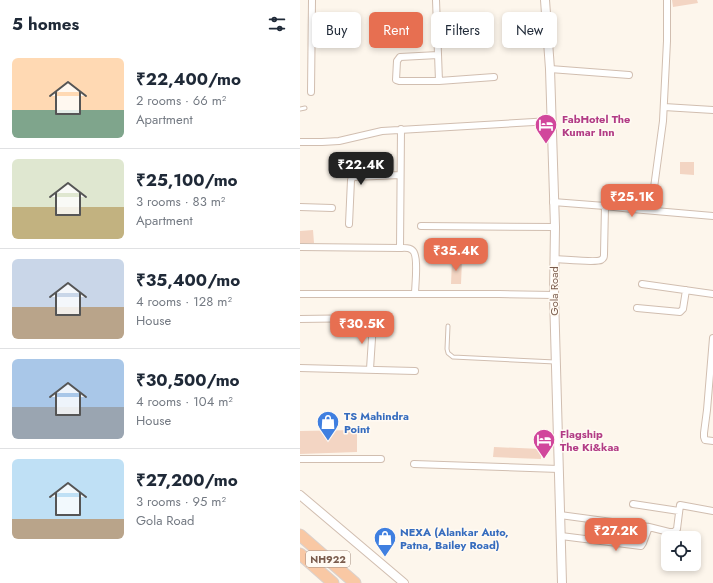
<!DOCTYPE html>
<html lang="en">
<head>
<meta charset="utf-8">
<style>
  :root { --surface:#fff; --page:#f2f2f3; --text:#1f2937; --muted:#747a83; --line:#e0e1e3; --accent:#e76f51 }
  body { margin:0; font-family:Jost,sans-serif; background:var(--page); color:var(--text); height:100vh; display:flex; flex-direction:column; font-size:15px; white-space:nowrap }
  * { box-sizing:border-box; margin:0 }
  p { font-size:13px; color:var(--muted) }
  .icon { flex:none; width:22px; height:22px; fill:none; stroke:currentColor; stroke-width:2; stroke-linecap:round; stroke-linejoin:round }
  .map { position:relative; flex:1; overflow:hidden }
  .panel { display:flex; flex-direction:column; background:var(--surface); width:300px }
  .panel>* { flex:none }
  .hud { position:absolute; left:12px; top:12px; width:341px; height:36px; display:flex; gap:8px }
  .controls { position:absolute; left:361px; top:531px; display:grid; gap:8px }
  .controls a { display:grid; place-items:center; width:40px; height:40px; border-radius:6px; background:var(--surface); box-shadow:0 2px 6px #0003; font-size:20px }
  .price { position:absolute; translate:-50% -34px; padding:0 9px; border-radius:8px; background:var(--accent); color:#fff; font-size:13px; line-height:26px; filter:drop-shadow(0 1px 2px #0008) }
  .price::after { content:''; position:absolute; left:50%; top:24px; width:12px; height:9px; margin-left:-6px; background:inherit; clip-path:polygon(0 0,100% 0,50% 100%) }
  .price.selected { background:#222; color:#fff }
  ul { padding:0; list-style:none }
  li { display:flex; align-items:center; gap:12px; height:100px; padding:0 12px }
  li+li { border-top:1px solid var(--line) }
  li span { display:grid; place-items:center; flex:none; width:112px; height:80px; border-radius:6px; color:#555 }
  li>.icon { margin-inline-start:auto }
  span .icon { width:48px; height:48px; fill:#fffc; stroke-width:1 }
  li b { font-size:17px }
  h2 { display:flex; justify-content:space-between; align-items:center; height:48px; padding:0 12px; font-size:17px }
  .tag { padding:0 14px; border-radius:6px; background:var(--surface); box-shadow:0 2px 6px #0003; font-size:14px; line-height:36px }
  .tag.selected { background:var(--accent); color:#fff }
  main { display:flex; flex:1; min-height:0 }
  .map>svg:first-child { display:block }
</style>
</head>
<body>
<main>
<section class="panel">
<h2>5 homes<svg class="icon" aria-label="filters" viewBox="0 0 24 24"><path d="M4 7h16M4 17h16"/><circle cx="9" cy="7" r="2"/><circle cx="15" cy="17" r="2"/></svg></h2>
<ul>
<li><span style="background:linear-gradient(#ffd9b3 65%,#7fa58c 0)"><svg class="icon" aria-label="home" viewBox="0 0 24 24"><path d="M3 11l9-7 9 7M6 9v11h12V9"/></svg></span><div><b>₹22,400/mo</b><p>2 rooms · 66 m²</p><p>Apartment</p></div></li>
<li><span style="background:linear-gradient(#dfe7d0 60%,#c2b280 0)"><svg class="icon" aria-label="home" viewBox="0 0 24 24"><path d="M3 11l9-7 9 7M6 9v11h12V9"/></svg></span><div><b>₹25,100/mo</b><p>3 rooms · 83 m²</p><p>Apartment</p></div></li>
<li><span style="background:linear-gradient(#c9d6e8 60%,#b9a48a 0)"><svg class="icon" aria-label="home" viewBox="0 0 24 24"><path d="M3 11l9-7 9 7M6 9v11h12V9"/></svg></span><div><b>₹35,400/mo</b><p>4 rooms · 128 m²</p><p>House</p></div></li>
<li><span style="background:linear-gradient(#a9c7e8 60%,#9aa5b1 0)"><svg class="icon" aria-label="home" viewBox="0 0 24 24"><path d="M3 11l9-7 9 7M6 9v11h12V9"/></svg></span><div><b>₹30,500/mo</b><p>4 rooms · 104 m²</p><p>House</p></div></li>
<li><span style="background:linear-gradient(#bfe0f5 75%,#b9a48a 0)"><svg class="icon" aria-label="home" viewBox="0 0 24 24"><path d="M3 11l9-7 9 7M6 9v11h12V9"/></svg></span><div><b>₹27,200/mo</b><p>3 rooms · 95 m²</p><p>Gola Road</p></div></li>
</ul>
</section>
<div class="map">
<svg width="413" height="583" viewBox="0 0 413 583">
  <rect width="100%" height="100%" fill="#fdf6ec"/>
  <path fill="#f3d5c3" d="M372 0H397L398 3 373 7Z
    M380 162H394V175L380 174Z
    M13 230 14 243H0V231Z
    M152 260H162L161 284H151Z
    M57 430V452L0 454V431Z
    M194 447 241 449V459L193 457Z"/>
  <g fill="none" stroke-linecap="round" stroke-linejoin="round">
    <g stroke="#d1beb0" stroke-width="5">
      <path id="service" d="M0 109 5 108
        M148 326 147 349 148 353 153 357 255 362"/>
    </g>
    <g stroke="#d1beb0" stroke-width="8">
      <path id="minor" d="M136 0 139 81
        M138 55 100 57 97 61 96 80 99 81H139L194 77
        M250 69 329 75
        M11 92 12 0
        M364 107 413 110
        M0 142H22L39 141 82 131 251 121
        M253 202 305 206 332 209 413 216
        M0 207 32 208
        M351 210 363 121 367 41V0
        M49 224 51 180 53 177 100 175
        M121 226 255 227
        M0 247 100 248C103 248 109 247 112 250 119 254 115 286 115 294
        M100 248 101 129
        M254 259C262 259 296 263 301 260 304 258 304 257 304 254L305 206
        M342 284 413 294
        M0 294H199L254 295
        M337 308 380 312 383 309 386 290
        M0 319 68 318 72 320 73 323 70 369
        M413 338 407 410 404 433V437L405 440 413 441
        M0 368 115 371
        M0 459H81
        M114 464 259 469
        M333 504 379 511
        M260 515 349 527 369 532H374L377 529 380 505 413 511
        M261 536 341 546 343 543 349 527"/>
    </g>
    <g stroke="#d1beb0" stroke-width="10">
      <path id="tertiary" d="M245 0 250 69 255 227 254 295 262 583
        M0 495 104 583"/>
    </g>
    <g stroke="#dad1cd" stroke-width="13">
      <path id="trunk" d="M0 535 55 583
        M0 554 33 583"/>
    </g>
    <use href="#service" stroke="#fff" stroke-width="3"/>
    <use href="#minor" stroke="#fff" stroke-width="6"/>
    <use href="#tertiary" stroke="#fff" stroke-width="8"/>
    <use href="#trunk" stroke="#f9c8a4" stroke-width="11"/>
  </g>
  <defs>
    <g id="hotel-pin" transform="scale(1.15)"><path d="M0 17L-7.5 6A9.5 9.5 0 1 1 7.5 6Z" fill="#d1479c" stroke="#fffaf3"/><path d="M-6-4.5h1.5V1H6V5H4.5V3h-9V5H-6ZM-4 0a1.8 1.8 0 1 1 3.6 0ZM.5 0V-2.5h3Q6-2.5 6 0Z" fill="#fff"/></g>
    <g id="shop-pin" transform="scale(1.15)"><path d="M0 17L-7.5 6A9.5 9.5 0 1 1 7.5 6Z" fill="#3f7fe0" stroke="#fffaf3"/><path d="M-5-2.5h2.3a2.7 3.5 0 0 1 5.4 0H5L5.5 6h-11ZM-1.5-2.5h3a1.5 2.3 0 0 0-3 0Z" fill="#fff"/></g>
  </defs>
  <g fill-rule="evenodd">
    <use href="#hotel-pin" x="246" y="125"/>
    <use href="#shop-pin" x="28" y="422"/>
    <use href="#hotel-pin" x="244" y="440"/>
    <use href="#shop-pin" x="85" y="538"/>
  </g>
  <g text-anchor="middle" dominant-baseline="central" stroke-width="3" stroke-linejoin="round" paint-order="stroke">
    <rect fill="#fffaf3" stroke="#a28b7f" stroke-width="1" x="6" y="551" width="44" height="16" rx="3"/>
    <g font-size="10" font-weight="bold" fill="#7a5c4d">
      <text x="28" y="559">NH922</text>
    </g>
    <g font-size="11" font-weight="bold" fill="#b23c85" stroke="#fffaf3" text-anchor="start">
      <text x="262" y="119">FabHotel The<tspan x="262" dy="13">Kumar Inn</tspan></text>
      <text x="260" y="434">Flagship<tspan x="260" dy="13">The Ki&amp;kaa</tspan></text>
    </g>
    <g font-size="11" fill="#7a5c4d" stroke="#fffaf3">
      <text transform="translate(254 291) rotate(-90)">Gola Road</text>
    </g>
    <g font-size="11" font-weight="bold" fill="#366cbe" stroke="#fffaf3" text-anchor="start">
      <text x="44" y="416">TS Mahindra<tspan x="44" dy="13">Point</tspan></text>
      <text x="100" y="532">NEXA (Alankar Auto,<tspan x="100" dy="13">Patna, Bailey Road)</tspan></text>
    </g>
  </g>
</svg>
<div class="controls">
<a><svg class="icon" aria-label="locate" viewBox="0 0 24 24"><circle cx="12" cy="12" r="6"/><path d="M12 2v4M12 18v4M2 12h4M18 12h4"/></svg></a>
</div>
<b class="price selected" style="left:61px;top:186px">₹22.4K</b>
<b class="price" style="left:332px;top:218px">₹25.1K</b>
<b class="price" style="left:156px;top:272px">₹35.4K</b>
<b class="price" style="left:62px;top:345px">₹30.5K</b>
<b class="price" style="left:316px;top:552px">₹27.2K</b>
<div class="hud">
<a class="tag">Buy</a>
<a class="tag selected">Rent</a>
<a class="tag">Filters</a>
<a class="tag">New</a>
</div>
</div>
</main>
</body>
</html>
